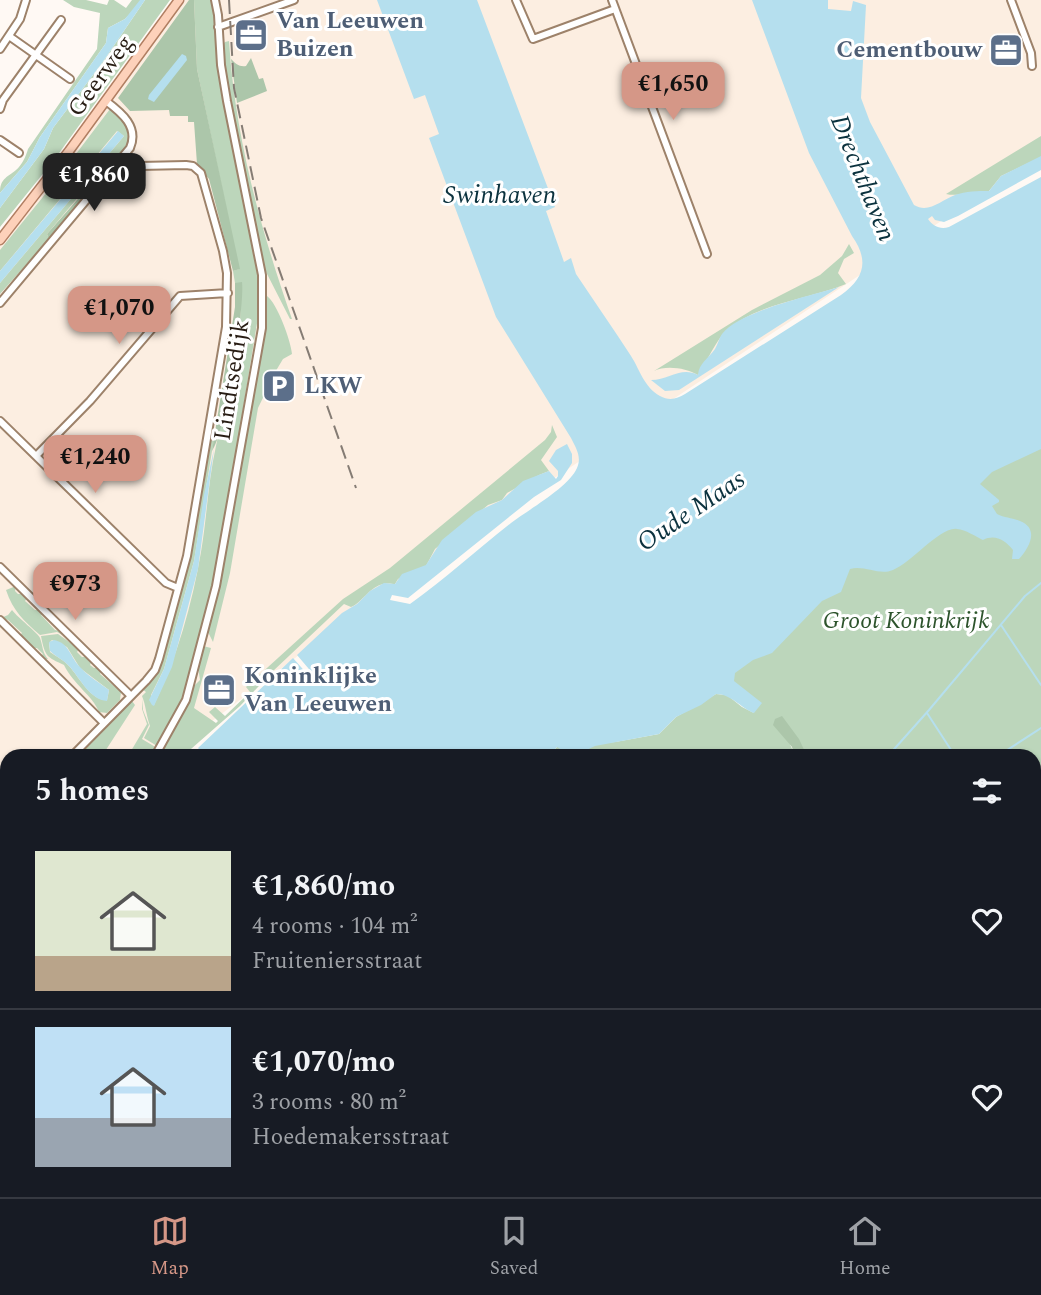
<!DOCTYPE html>
<html lang="en">
<head>
<meta charset="utf-8">
<style>
  :root { --surface:#171b24; --page:#20242c; --text:#f1f3f6; --muted:#9ea1a6; --line:#363941; --accent:#d59787 }
  body { margin:0; font-family:Spectral,serif; background:var(--page); color:var(--text); height:100vh; display:flex; flex-direction:column; font-size:26px; white-space:nowrap }
  * { box-sizing:border-box; margin:0 }
  p { font-size:23px; color:var(--muted) }
  .icon { flex:none; width:38px; height:38px; fill:none; stroke:currentColor; stroke-width:2; stroke-linecap:round; stroke-linejoin:round }
  .map { position:relative; flex:1; overflow:hidden }
  .details { position:absolute; left:0px; top:749px; width:1041px; height:448px; display:flex; flex-direction:column; background:var(--surface); border-radius:21px 21px 0 0; box-shadow:0 2px 5px #0004 }
  .details>* { flex:none }
  .price { position:absolute; translate:-50% -60px; padding:0 16px; border-radius:14px; background:var(--accent); color:#111; font-size:23px; line-height:46px; filter:drop-shadow(0 2px 4px #0008) }
  .price::after { content:''; position:absolute; left:50%; top:42px; width:21px; height:16px; margin-left:-10px; background:inherit; clip-path:polygon(0 0,100% 0,50% 100%) }
  .price.selected { background:#222; color:#fff }
  ul { padding:0; list-style:none }
  li { display:flex; align-items:center; gap:21px; height:175px; padding:0 35px }
  li+li { border-top:2px solid var(--line) }
  li span { display:grid; place-items:center; flex:none; width:196px; height:140px; border-radius:0px; color:#555 }
  li>.icon { margin-inline-start:auto }
  span .icon { width:84px; height:84px; fill:#fffc; stroke-width:1 }
  li b { font-size:30px }
  h2 { display:flex; justify-content:space-between; align-items:center; height:84px; padding:0 35px; font-size:30px }
  .tab-bar { display:flex; justify-content:space-around; align-items:center; height:98px; border-top:2px solid var(--line); background:var(--surface); font-size:19px; color:var(--muted) }
  .tab-bar a { display:grid; justify-items:center; gap:4px }
  .tab-bar .selected { color:var(--accent) }
  .map>svg:first-child { display:block }
</style>
</head>
<body>
<div class="map">
<svg width="1041" height="1197" viewBox="0 0 1041 1197">
  <rect width="100%" height="100%" fill="#fff9f4"/>
  <path fill="#fceee1" d="M177 0H1041V161L1000 182 378 595 166 756H7V877L0 882V237Z"/>
  <path fill="#bcd6bb" fill-rule="evenodd" d="M63 0H86L107 5 109 0H114L126 8 132 0H143L125 19 108 28 106 43 40 137 27 162 0 193C0 179 6 178 16 170 22 165 26 156 28 149L97 49 100 13 74 7Z
    M145 0H170L54 160 0 227V208L44 149 53 128 102 63Z
    M194 0H211L217 16 223 99 258 275 260 305 216 574 183 699 157 746 144 738 150 726C146 715 146 706 142 696L146 692 142 689 156 674 162 660 190 555 209 440 214 441 212 451 194 561 164 669 151 695 154 705C177 657 192 605 201 552 207 517 208 481 216 446 228 393 243 338 241 283H235L233 271 239 269 197 69Z
    M229 41C235 137 261 231 292 319H290L264 268 224 71 222 46 225 42Z
    M110 109C143 132 125 157 99 176L97 175 47 234 49 239 0 294V283L124 136 117 131 0 271V250L51 187Z
    M1041 136V157L1001 176 989 191C976 191 958 197 946 194Z
    M849 244 854 253 844 259 838 273 846 284C807 300 755 303 724 333 717 340 704 366 698 375 686 368 666 365 654 371L752 310 820 275 842 256Z
    M267 296C277 303 291 341 292 354L283 359 277 369 258 408 230 573 213 642 207 630 265 318Z
    M1041 382V1197H416L425 1190H1034V756H799L789 742 793 751 788 756H548L557 747 615 742 659 734 676 717 716 694 727 695 742 707 754 713 662 616Z
    M552 425 557 437 541 460 549 471 539 475 507 493 502 500 488 505 435 549 426 566 398 579 395 584C392 584 388 583 384 584 370 586 363 602 351 607L344 604 272 672 240 706 183 756H157L178 721 192 688 200 680 198 667 203 646 211 648 194 708 216 723 218 721 209 712 215 707 225 716 250 692 246 687 343 599 390 568 545 440 551 432Z
    M16 586 15 591 18 594H24L27 598 25 601 35 610H40L44 614 41 615 55 630 61 631 71 640 57 632 40 635C24 621 13 611 6 590Z
    M12 610C18 618 38 633 40 638 43 646 42 652 48 659H43L41 656 43 654 37 648H31L20 635 22 633 8 620 1 618 8 615Z
    M58 634 79 649 77 652 82 657H88L92 661 90 665 94 668H99L102 671 100 674 121 692 120 700 107 713 99 712C93 696 73 684 64 665 47 657 45 657 41 636ZM52 640 67 647 80 668 109 690 107 700C90 700 80 678 69 666 64 660 57 657 50 652L49 643Z
    M142 699 143 710 149 725 142 739 157 748 152 756H128L147 724 142 709Z
    M132 701 135 705 102 756H76Z
    M201 1190H296L286 1197H200Z
    M318 1190H420L411 1197H309Z"/>
  <path fill="#acc6aa" d="M189 0H194L197 69 240 269 233 271 209 179 197 164 194 122H188V116H170L169 110 130 111 118 98Z
    M251 58 259 79 263 78 267 91 237 103 231 59C236 64 239 67 246 66Z
    M107 166 110 168 49 239 47 234Z
    M242 282C245 306 225 435 212 451L235 307V283Z
    M782 716 799 739 807 756H788L793 751 792 747 773 725 775 719Z
    M55 1190H201L200 1197H52Z"/>
  <path fill="#b5dfee" d="M140 0H145L102 63 53 128 44 149 0 208V193L27 162 40 137 106 43 108 28 125 19Z
    M377 0H477L555 207 546 211 564 262 571 258 576 274C594 301 613 328 631 356 640 370 644 387 660 396 669 401 677 399 685 394L841 295C865 278 869 260 852 236L809 153 752 0H828V9L851 11 853 1 866 5 861 98 870 122 914 205C929 214 941 200 955 195 966 191 978 191 989 191L1001 176 1041 156V170L958 216 944 222 935 220 932 216 928 219C933 226 940 230 949 227L1041 177V449L992 472 980 484 999 500V502L992 506 997 514C1005 518 1013 518 1020 521 1040 529 1029 548 1019 559H1012L1013 550C1005 540 995 534 983 540 975 536 966 530 957 529 941 526 911 563 893 570 879 576 865 565 850 569L841 592 822 601 772 653 753 660 735 673 734 681 762 703 754 713C741 708 731 694 716 694L701 705 676 717 659 734 595 746 574 756H564L562 750 557 747 548 756H205L198 748 293 658 316 684 320 682 297 655 342 613 357 604 370 591 384 583 395 584 402 574 426 565 442 540 476 512 502 500 523 481 549 471 556 479 558 476V471L549 461 556 450 567 444 572 454V463L561 480 534 497 408 598 392 595 390 600 410 604C445 579 477 550 511 523 528 510 569 487 577 468 582 457 576 448 571 438L496 317 429 138 439 134 425 95 414 99Z
    M182 54 186 56 187 60 154 102 148 99 149 95Z
    M118 131 124 136 0 283V271Z
    M839 287 679 390 665 391 651 380C669 380 681 366 698 375 699 363 708 359 715 349 718 344 719 338 722 334 740 311 810 296 839 287Z
    M214 449 198 569 172 667 154 706 152 705 149 700 164 669 194 561 204 495Z
    M54 640C70 643 70 658 81 668 89 677 100 683 109 690L107 701C90 700 80 678 69 666 64 660 56 657 50 651L49 642Z
    M7 956V1190H55L52 1197H0V964Z"/>
  <g fill="none" stroke-linecap="round" stroke-linejoin="round">
    <path stroke="#b5dfee" stroke-width="2" d="M1001 625 1041 685
      M927 713 955 756
      M888 756 929 710 1025 596 1041 583
      M998 756 1041 728
      M1034 844 1041 839
      M1034 878 1041 888
      M1034 967 1041 977
      M1034 1045 1041 1056
      M1034 1108 1041 1103
      M195 1190 199 1197
      M858 1190 867 1197
      M961 1197 962 1190"/>
    <g stroke="#9d826a" stroke-width="10">
      <path id="minor" d="M516 0 533 39 615 9
        M612 0 707 254
        M1011 0 1031 53 1032 66
        M218 27 294 0
        M9 36 70 79
        M0 49 20 19 26 0
        M0 109 3 100 61 20
        M0 140 19 153
        M0 303 130 148C139 127 122 113 106 101
        M0 421 166 583 178 588
        M36 456 90 401 180 296 228 293
        M0 567 131 696
        M0 620 104 723
        M72 756 146 681 155 670 159 659 187 556 226 327 227 273 223 251 201 173 193 166 186 165 140 166 125 155
        M155 756 186 700 216 586 262 328V275L227 101 221 65 218 15 215 0
        M0 873 7 866
        M0 921 7 917"/>
    </g>
    <g stroke="#b17e62" stroke-width="11">
      <path id="major" d="M0 240 69 151 179 0"/>
    </g>
    <use href="#minor" stroke="#fff" stroke-width="6"/>
    <use href="#major" stroke="#fdd1ba" stroke-width="8"/>
    <path stroke="#857c74" stroke-width="2" stroke-dasharray="14 7" stroke-linecap="butt" d="M229 0 234 88 261 218 356 488"/>
  </g>
  <defs>
    <g id="office-square" transform="scale(1.75)"><rect x="-9" y="-9" width="18" height="18" rx="4" fill="#5c6f8a" stroke="#fff"/><path d="M-6-3h4V-5.5h4V-3h4V5H-6ZM-1-4.5V-3h2v-1.5ZM-6 0V1H6V0Z" fill="#fff"/></g>
    <g id="parking-square" transform="scale(1.75)"><rect x="-9" y="-9" width="18" height="18" rx="4" fill="#5c6f8a" stroke="#fff"/><path d="M-3.5-5.5H1a3.5 3.5 0 0 1 0 7H-1V5.5H-3.5ZM-1-3.4V-.6H.8a1.4 1.4 0 0 0 0-2.8Z" fill="#fff"/></g>
  </defs>
  <g fill-rule="evenodd">
    <use href="#office-square" x="251" y="35"/>
    <use href="#office-square" x="1006" y="50"/>
    <use href="#parking-square" x="279" y="386"/>
    <use href="#office-square" x="219" y="690"/>
  </g>
  <g text-anchor="middle" dominant-baseline="central" stroke-width="6" stroke-linejoin="round" paint-order="stroke">
    <g font-size="24" font-weight="bold" fill="#4e5e75" stroke="#fff" text-anchor="start">
      <text x="276" y="21">Van Leeuwen<tspan x="276" dy="28">Buizen</tspan></text>
      <text x="982" y="50" text-anchor="end">Cementbouw</text>
      <text x="304" y="386">LKW</text>
      <text x="244" y="676">Koninklijke<tspan x="244" dy="28">Van Leeuwen</tspan></text>
    </g>
    <g font-size="24" fill="#281d14" stroke="#fff">
      <text transform="translate(101 76) rotate(-54)">Geerweg</text>
      <text transform="translate(232 380) rotate(-81)">Lindtsedijk</text>
    </g>
    <g font-size="24" font-style="italic" fill="#2d542c" stroke="#fff">
      <text x="906" y="621">Groot Koninkrijk</text>
    </g>
    <g font-size="26" font-style="italic" fill="#0b323e" stroke="#fff">
      <text transform="translate(863 178) rotate(68)">Drechthaven</text>
      <text x="500" y="195">Swinhaven</text>
      <text transform="translate(691 511) rotate(-34)">Oude Maas</text>
    </g>
  </g>
</svg>
<b class="price" style="left:673px;top:122px">€1,650</b>
<b class="price selected" style="left:94px;top:213px">€1,860</b>
<b class="price" style="left:119px;top:346px">€1,070</b>
<b class="price" style="left:95px;top:495px">€1,240</b>
<b class="price" style="left:75px;top:622px">€973</b>
<section class="details">
<h2>5 homes<svg class="icon" aria-label="filters" viewBox="0 0 24 24"><path d="M4 7h16M4 17h16"/><circle cx="9" cy="7" r="2"/><circle cx="15" cy="17" r="2"/></svg></h2>
<ul>
<li><span style="background:linear-gradient(#dfe7d0 75%,#b9a48a 0)"><svg class="icon" aria-label="home" viewBox="0 0 24 24"><path d="M3 11l9-7 9 7M6 9v11h12V9"/></svg></span><div><b>€1,860/mo</b><p>4 rooms · 104 m²</p><p>Fruiteniersstraat</p></div><svg class="icon" aria-label="heart" viewBox="0 0 24 24"><path d="M12 20l-8-8c-3-5 5-10 8-4 3-6 11-1 8 4z"/></svg></li>
<li><span style="background:linear-gradient(#bfe0f5 65%,#9aa5b1 0)"><svg class="icon" aria-label="home" viewBox="0 0 24 24"><path d="M3 11l9-7 9 7M6 9v11h12V9"/></svg></span><div><b>€1,070/mo</b><p>3 rooms · 80 m²</p><p>Hoedemakersstraat</p></div><svg class="icon" aria-label="heart" viewBox="0 0 24 24"><path d="M12 20l-8-8c-3-5 5-10 8-4 3-6 11-1 8 4z"/></svg></li>
</ul>
</section>
</div>
<nav class="tab-bar">
<a class="selected"><svg class="icon" aria-label="map" viewBox="0 0 24 24"><path d="M3 6l6-2 6 2 6-2v14l-6 2-6-2-6 2zM9 4v14M15 6v14"/></svg>Map</a>
<a><svg class="icon" aria-label="saved" viewBox="0 0 24 24"><path d="M7 4h10v16l-5-4-5 4z"/></svg>Saved</a>
<a><svg class="icon" aria-label="home" viewBox="0 0 24 24"><path d="M3 11l9-7 9 7M6 9v11h12V9"/></svg>Home</a>
</nav>
</body>
</html>
